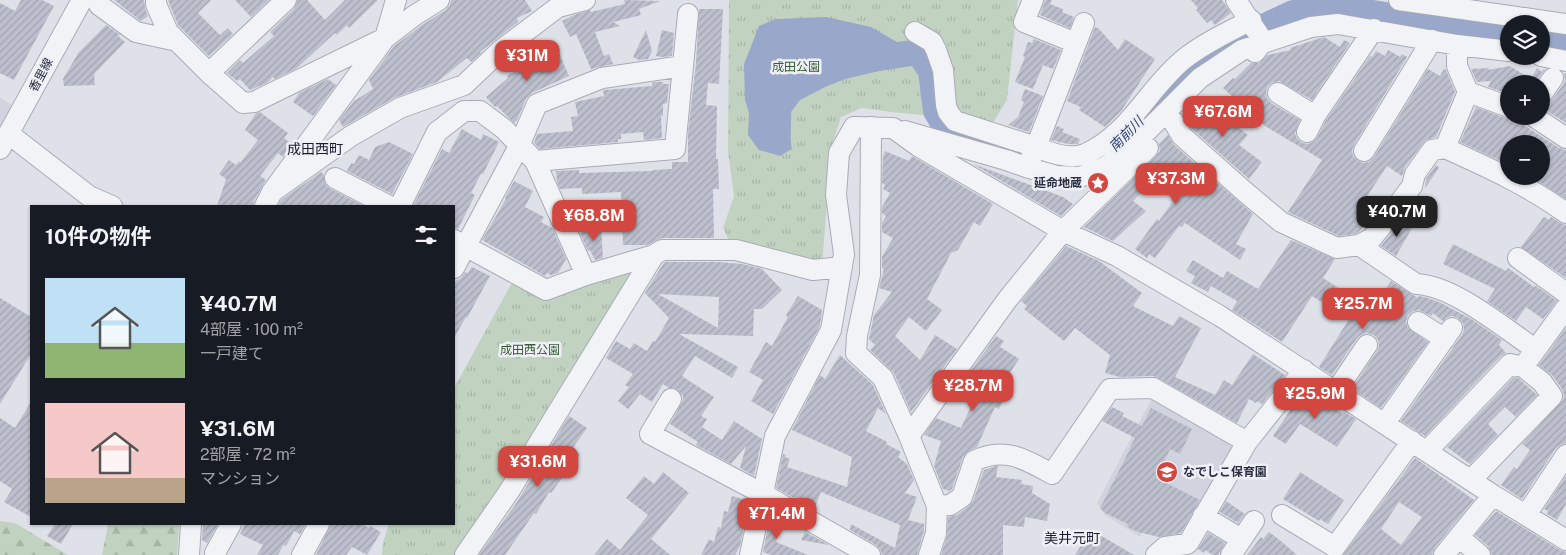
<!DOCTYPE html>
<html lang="ja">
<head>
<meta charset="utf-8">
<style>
  :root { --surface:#171b24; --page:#20242c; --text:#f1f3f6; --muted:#9ea1a6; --accent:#d24840 }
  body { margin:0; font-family:"Public Sans","Noto Sans JP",sans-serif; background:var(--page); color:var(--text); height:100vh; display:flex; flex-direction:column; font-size:19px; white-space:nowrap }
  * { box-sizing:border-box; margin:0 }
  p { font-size:16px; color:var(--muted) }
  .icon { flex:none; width:28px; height:28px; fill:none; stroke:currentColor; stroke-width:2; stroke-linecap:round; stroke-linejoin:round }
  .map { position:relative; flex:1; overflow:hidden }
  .panel { position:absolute; left:30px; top:205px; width:425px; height:320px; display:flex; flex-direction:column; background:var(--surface); border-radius:0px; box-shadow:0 1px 4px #0004 }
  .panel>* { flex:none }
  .fabs { position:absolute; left:1500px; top:15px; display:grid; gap:10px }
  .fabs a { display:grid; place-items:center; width:50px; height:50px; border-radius:50%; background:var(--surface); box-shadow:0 1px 4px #0004; font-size:25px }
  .price { position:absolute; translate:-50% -42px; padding:0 11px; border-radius:10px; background:var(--accent); color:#fff; font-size:16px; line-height:32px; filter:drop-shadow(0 1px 2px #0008) }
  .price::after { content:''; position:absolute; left:50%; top:30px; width:15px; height:11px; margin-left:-8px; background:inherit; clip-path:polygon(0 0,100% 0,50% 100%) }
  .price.current { background:#222; color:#fff }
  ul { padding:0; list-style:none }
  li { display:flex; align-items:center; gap:15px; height:125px; padding:0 15px }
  li span { display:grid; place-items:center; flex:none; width:140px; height:100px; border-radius:0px; color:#555 }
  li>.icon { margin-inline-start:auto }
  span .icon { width:60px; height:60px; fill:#fffc; stroke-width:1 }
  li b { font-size:21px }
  h2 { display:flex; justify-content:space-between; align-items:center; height:60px; padding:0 15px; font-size:21px }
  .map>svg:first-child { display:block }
</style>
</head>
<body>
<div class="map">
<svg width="1566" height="555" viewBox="0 0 1566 555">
  <defs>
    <pattern id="forest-firs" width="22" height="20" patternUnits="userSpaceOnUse" patternTransform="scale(1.25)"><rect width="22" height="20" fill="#c1d3c0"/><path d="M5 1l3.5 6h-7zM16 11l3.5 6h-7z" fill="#a6b5a6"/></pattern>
    <pattern id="park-tufts" width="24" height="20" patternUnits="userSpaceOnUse" patternTransform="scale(1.25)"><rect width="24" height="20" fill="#c1d3c0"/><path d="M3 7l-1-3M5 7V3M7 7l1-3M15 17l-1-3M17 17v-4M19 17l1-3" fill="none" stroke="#a6b5a6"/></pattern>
    <pattern id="building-hatch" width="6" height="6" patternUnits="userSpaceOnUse" patternTransform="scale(1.25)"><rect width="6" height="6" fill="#bcbfcc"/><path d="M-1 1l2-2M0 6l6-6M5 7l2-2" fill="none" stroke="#a2a4b0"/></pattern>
  </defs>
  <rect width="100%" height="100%" fill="#dfe1e9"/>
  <path fill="#d1d3de" d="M0 98 12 105 0 127Z
    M1152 398 1238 442 1193 523 1151 514 1140 537 1105 515 1097 503Z"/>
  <path fill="url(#forest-firs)" d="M0 521 15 523 68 555H0Z
    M108 524H179L177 555H102Z"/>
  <path fill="url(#park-tufts)" d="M729 0H1018L1007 100 991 126 966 119 891 112 862 108 841 117 831 148 822 267 801 264 781 251 728 239 723 228 734 196 728 152Z
    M629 273V285L458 555H382L383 542 389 524H454V388L514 279 546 298Z"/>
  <path fill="#99a7ca" d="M826 17 871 27 897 42 899 61 883 70 845 79 825 87 800 100 791 112C792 125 789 137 792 149L780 156 759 150 748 135 749 113 745 100 744 64 759 26 776 19Z"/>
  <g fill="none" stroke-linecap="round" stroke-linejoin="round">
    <path stroke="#99a7ca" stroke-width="26" d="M1541 39 1566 43
      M865 60 918 52 931 71 936 111 947 129 984 138
      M1062 162 1086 164 1108 154 1178 81 1209 57 1248 34 1293 13 1322 8 1360 11 1509 35"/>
  </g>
  <path fill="url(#building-hatch)" fill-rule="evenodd" d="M21 0H42L54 6 14 80 0 73V3L15 11Z
    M114 0H144L145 8 148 16 141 21Z
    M168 0H211L198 13 220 35 228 28 233 34 209 56 178 25Z
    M235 0H269L251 17Z
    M298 0H307L325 20 345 0H378L349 28 347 25 337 35 335 33 297 68 275 79 273 77 267 83 250 90 240 79 237 81 227 73 240 60 243 63 274 36 270 32 294 9Z
    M451 0H525L532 11 517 18 518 22 480 52 481 53 471 62 467 58 437 82 394 98 343 127 339 120 354 101 373 89 369 80 394 46 422 25 446 10 450 5Z
    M624 0 660 1 639 9 641 15 613 22 620 26 595 32 604 56 609 54 613 64 591 69 576 34 570 37 562 21 574 15 590 10 591 12 625 4Z
    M1045 0H1052L1050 4 1063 9 1062 12 1074 17 1070 28 1040 15Z
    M1191 0H1222L1231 13 1215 25 1211 20 1207 23 1196 10 1198 8Z
    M699 9H723L719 84 708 83 706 105 717 106 716 159H718L719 189H713L714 238H662L647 245H623L621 192 582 194V188L560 189 557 182 556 171 579 170V173L653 171V170L672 169V162H688V133L696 63Z
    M106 25 120 35 118 36 125 42 94 74 95 85 64 86 63 79 79 52Z
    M1095 27 1099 29 1118 50 1125 39 1155 59 1121 111 1105 127 1079 110 1081 107 1067 101Z
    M646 30 652 51 648 59 639 60 633 57Z
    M662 30 674 33 672 56 662 57 656 56Z
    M1324 37 1340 47 1344 40 1350 43 1312 100 1279 81 1272 83 1268 86 1266 92 1267 98 1271 103 1300 120 1295 133 1297 139 1302 143 1308 144 1313 142 1317 138 1325 122 1370 56 1372 57 1376 51 1385 56 1388 50 1400 57 1402 54 1407 57 1354 145 1352 150 1353 156 1358 161 1363 163 1369 162 1374 157 1428 69 1440 76 1444 69 1446 70 1455 92 1436 137 1426 140 1423 143 1405 167 1402 176 1387 166 1366 198 1372 201 1359 221 1364 224 1360 231 1355 234 1339 236 1288 212 1322 160 1265 126 1223 88 1233 78 1235 79 1251 63H1259L1267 55 1291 50 1290 48Z
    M1034 39 1061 50 1053 69 1043 65 1033 89 1015 82 1025 57 1023 56 1028 42 1032 43Z
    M525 47 535 63 559 53 569 76 532 93 526 99 517 120 514 123 497 106 495 107 486 97 508 78 507 76 522 68 514 55Z
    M1510 66 1531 79 1537 68 1542 72 1544 69 1545 70 1534 84H1509V94L1488 87 1491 81 1477 82 1471 69 1489 68 1488 70Z
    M1564 73H1566V123L1541 107 1550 102 1563 85 1565 80Z
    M328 79 336 85 313 116 293 102 299 93Z
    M654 82H663V84H669L667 103 663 104V116H661L662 138 644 140 643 132 621 134V139H618V142L540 149 534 143 537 134 573 131 571 117 578 116 575 102 604 96 603 90H605L652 86V83Z
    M1025 89 1043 96 1029 132 1008 125 1018 117 1024 102 1021 100Z
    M1200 104 1205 108 1209 104 1248 135 1239 145 1262 162 1249 179 1191 128 1185 118 1193 109 1195 111Z
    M1476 107 1505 118H1513L1559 148 1566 150V199L1530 176H1541V144H1509V165L1460 142Z
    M260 112 288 133 284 138 292 145 283 157 278 153 260 176 266 180 254 201 253 206H217L226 179 219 174 229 160 236 165 239 161 240 163 258 140 245 130 256 113Z
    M1057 126 1064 129 1062 132 1080 139 1078 144H1068L1051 140Z
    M462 129 481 140 483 134 499 142 483 174H481L471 193 475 195 458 229 454 228V206H413L442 149 449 153Z
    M1168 135 1174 145 1253 214 1236 244 1246 249 1240 260 1185 223 1182 227 1179 226 1155 258 1149 254 1147 258 1135 249 1157 219 1159 221 1173 201 1171 200 1176 193 1171 188 1164 194 1150 183 1133 201 1146 211 1113 241 1084 227 1156 156 1160 151 1159 144Z
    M389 142 413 154 392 194 347 171 351 163 354 164 359 155 369 160 375 147Z
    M885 151 909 161 912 156 993 204 980 226 974 222 958 250 951 253 927 299 942 310 926 331 909 317 895 336 920 360 935 335 957 349 911 412 894 373 870 350 875 345 869 339 874 315 892 292 879 288 884 269 882 268V257L893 238 882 232V223L886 216 882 213V207L890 193 883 189 885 185 882 183 883 157Z
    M973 164 1063 197 1073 204 1061 216Z
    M1436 165 1439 168 1425 188 1426 179Z
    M321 172 324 175 325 184 329 188 364 206H278L281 200Z
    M514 181 533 191 525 207 544 217 541 222 552 228 566 259 558 273 551 275 547 273 545 276 482 240 506 199 505 198Z
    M1544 217 1549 220 1551 217 1560 223 1566 225V278L1521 247Z
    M1401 221 1412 228 1396 256 1381 246Z
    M601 225 603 258 595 260 590 250 588 251 580 233Z
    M1291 240 1335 259 1323 278 1356 299 1358 297 1374 307 1391 281 1418 298 1419 296 1428 298 1441 303 1471 319 1502 340 1499 345 1506 353 1501 356 1425 436 1401 421 1462 335 1464 330 1463 323 1458 318 1453 316 1447 317 1443 321 1433 313 1431 316 1419 310 1413 311 1408 315 1406 321 1408 328 1428 342 1381 408 1357 392 1358 390 1353 387 1377 351 1379 346 1378 340 1374 335 1367 333 1362 334 1357 338 1332 375 1319 367 1349 319 1312 296 1282 342 1232 310 1237 301 1211 286 1208 292 1191 283 1195 276 1186 271 1193 260 1223 278 1227 271 1258 289Z
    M1453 244 1506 271 1508 268 1534 287 1536 286 1557 301 1543 319 1526 307 1516 321 1487 301 1495 289 1443 264Z
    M1066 246 1099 261 1142 293 1133 306 1173 326 1179 316 1201 328 1175 377 1215 395 1224 380 1232 385 1253 354 1285 375 1262 404 1257 401 1256 403 1249 399 1237 423 1158 378 1153 376 1120 377 1105 373 1110 355 1075 328 1064 341 1024 309 1027 306 1021 301Z
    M665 262H717L742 264 762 269 782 290 762 309H754L753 336 679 334 738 367 732 378 695 356 682 376 714 397 701 416 707 419 702 427 722 440 734 421 762 439 754 476 740 468 746 446 731 464 696 445 698 442 670 424 683 400V396L677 389 669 388 663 384 652 402 640 394 628 409 618 401 629 387 625 385 633 374 606 358 616 341 630 349 634 343 647 351 653 341 655 342 669 318 645 293 663 264ZM658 294 719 297 718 328Z
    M472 267 490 276 467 318 466 317 454 338V282L461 278 465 272 468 273Z
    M798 296 822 310 820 326 773 414 751 401 763 380 749 372 766 342 772 346 788 317 786 315Z
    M0 298 31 317V354L0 404Z
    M1566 328V443L1560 445 1556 448 1522 499 1501 485 1514 467 1517 469 1530 450 1522 444 1563 400 1564 395 1562 389 1552 375 1539 365Z
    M996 336 1004 341 1000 347 1019 359 1003 384 1010 388 999 409 995 407 977 447 966 453 963 457 952 489 949 491 943 489 934 466 941 441 924 435 936 418 961 428 977 393 962 383Z
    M840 355 873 385 886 414 878 408 866 431 887 442 886 444 901 452 898 457 907 464 914 480 905 493 917 497 908 520 924 524V531L917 555H882L880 549 876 545 850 530 851 524 895 548 900 525 821 492 816 504 795 497 794 498 776 488 783 454 786 455 785 457 790 459 787 467 847 487 852 457 792 430 820 375 825 379Z
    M1514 377 1518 378 1537 395 1516 417 1505 407 1488 424 1498 435 1470 464 1447 447Z
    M1305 388 1343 414 1344 412 1356 419 1337 447 1300 424 1286 444 1273 436Z
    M31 402V517L4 502 12 489 0 481V418L15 428Z
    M1112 407 1124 413 1122 416 1142 426 1151 408 1192 429 1180 454 1170 449 1156 478 1200 500 1181 533 1159 537 1138 532 1127 527 1128 524 1105 513 1100 508 1131 447H1130L1135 438 1102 421Z
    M569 416 587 428 572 449 580 454 551 493 549 492 536 514 534 513 505 555H479L517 502Z
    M1415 458 1474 500 1435 547 1432 555H1343ZM1399 502 1422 517 1401 545 1381 529Z
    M996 466H998L996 477 1022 480 1021 484 1033 486 1032 493 1050 504 1047 521 1025 517 1024 527 1003 525V555H941L947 536 948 517 957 515 969 506 973 501 984 470Z
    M663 472 689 493 651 539 670 555H594L607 539 620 550 648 515 626 498 644 476 654 484Z
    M1300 472 1344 500 1328 524 1320 519 1319 521 1283 499Z
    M1566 476V504L1557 520 1547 514 1548 511 1544 509Z
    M732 496 749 501 740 546 735 555H701L709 539 714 542 718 527 721 528 724 511 728 512Z
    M1226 501 1245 514 1238 523 1220 512Z
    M1496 511 1560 550 1566 552V555H1492L1488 546 1475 535Z
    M771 512 782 518 776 542 808 555H771L763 552Z
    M55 524H73L61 544 47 536Z
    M203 524H218L207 543 202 540Z
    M245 524H306L300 534 294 531 286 546 283 545 278 555H257L263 545 240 534Z
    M331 524H361L369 528 370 526 381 532 367 555 352 547 346 555H316Z
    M1091 529 1100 535 1134 555H1075Z
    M805 532 829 545 801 540Z
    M1269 532 1282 542 1297 555H1247L1261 537 1263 539Z
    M1208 533 1225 543 1218 555H1213L1205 550 1204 553 1198 549Z"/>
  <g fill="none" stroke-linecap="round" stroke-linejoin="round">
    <g stroke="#a8abb6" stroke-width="22">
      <path id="minor" d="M156 0V4L168 32 209 73 243 103 254 102 385 38 415 15 439 0
        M1033 0 1024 22 1076 43
        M1236 0 1263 41 1255 52
        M1399 0 1566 24
        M99 5 136 32 177 41
        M915 32 932 42 936 50 943 70 946 105 948 112 955 121 1036 147C1050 153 1070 160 1085 154 1129 135 1149 87 1184 59 1204 43 1228 32 1251 20
        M1457 45V66L1468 92 1509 107
        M1541 56 1566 61
        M209 73 286 0
        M1468 92 1445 148C1487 167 1529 186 1566 213
        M1278 93 1315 116
        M1541 95 1553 78
        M1533 116 1566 138
        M1173 121 1182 136 1244 191 1281 222 1337 248 1359 245 1416 284C1453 285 1504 328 1535 349
        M871 127 870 275 857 336 856 353 883 378 909 436 937 506 936 533 929 555
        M905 131 1006 160 1029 168 1057 176 1080 177 1105 167 1125 153 1200 78 1242 50 1311 27 1338 24 1457 45 1509 51
        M1307 132 1315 116 1374 29
        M9 134 89 196 112 206
        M0 149 82 0
        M1364 151 1432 40
        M1031 158 1036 147 1084 23
        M535 161 675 149 688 14
        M335 178 389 206
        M272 192 351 136 400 108 464 85 501 50 558 7 585 0
        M265 206 272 192 385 38 396 0
        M400 206 437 132 464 111H480L504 129 535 161 586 275
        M454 240 546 290 586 275 654 255 662 250H736L813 270 842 267
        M1359 245 1372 238 1385 222 1412 186 1415 174 1432 150 1445 148
        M1518 258 1566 293
        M454 268 519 146 537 104 602 78 683 66
        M1418 322 1445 339
        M1336 391 1367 345
        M671 399 650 434 763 494 870 555
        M1385 423 1452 328
        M909 436 1007 300 1063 231 1148 148
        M1427 451 1510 364 1523 367 1566 308
        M1471 480 1552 396 1542 382 1523 367
        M937 506 950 505 962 497 974 461C1004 446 1025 459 1052 474L1110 389 1153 388 1247 442
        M1282 515 1335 547 1412 441
        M1526 515 1566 455
        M1203 516 1241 539
        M1459 537 1480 555
        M215 553 231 524
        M189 555 191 524
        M302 555 319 524
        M465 555 510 490 654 255
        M750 555 775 436 831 330 844 254 836 195 839 153 854 127 893 128 918 146 1063 231 1117 256 1220 316 1493 495 1566 540
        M1156 555 1165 547 1187 544 1189 542 1247 442 1304 370
        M1231 555 1254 521
        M1444 555 1493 495"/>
    </g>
    <use href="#minor" stroke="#f2f3f7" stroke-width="20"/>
  </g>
  <defs>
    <g id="sight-disc" transform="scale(1.125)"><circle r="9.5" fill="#d24840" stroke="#eff0f6"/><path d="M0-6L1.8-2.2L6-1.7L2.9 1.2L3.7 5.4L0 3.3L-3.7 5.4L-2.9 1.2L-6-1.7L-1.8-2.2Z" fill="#fff"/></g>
    <g id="school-disc" transform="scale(1.125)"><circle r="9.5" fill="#d24840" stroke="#eff0f6"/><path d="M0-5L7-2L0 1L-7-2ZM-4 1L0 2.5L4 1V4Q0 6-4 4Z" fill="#fff"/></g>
  </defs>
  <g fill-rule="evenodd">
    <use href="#sight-disc" x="1098" y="183"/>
    <use href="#school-disc" x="1167" y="472"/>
  </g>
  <g text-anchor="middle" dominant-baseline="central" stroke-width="5" stroke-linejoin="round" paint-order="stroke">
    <g font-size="12" fill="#345c35" stroke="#eff0f6">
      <text x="796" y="67">成田公園</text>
      <text x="530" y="350">成田西公園</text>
    </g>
    <g font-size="12" fill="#272c40" stroke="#eff0f6">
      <text transform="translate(41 75) rotate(-62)">香里線</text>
    </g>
    <g font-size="12" font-weight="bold" fill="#272c40" stroke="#eff0f6" text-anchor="end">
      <text x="1082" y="183">延命地蔵</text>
      <text x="1183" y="472" text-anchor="start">なでしこ保育園</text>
    </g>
    <g font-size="14" font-style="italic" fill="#314175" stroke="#eff0f6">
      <text transform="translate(1126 134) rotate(-46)">南前川</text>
    </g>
    <g font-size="14" fill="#1a1d31" stroke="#eff0f6">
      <text x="315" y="149">成田西町</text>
      <text x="1072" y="538">美井元町</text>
    </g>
  </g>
</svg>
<div class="fabs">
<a><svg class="icon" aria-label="layers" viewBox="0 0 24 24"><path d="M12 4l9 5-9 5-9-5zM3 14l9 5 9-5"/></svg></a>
<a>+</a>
<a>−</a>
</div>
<b class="price" style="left:527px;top:82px">¥31M</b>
<b class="price" style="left:1223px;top:138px">¥67.6M</b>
<b class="price" style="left:1176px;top:205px">¥37.3M</b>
<b class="price current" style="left:1397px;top:238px">¥40.7M</b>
<b class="price" style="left:594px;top:242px">¥68.8M</b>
<b class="price" style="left:1363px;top:330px">¥25.7M</b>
<b class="price" style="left:973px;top:412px">¥28.7M</b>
<b class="price" style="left:1315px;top:420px">¥25.9M</b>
<b class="price" style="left:538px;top:488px">¥31.6M</b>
<b class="price" style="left:777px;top:540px">¥71.4M</b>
<section class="panel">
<h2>10件の物件<svg class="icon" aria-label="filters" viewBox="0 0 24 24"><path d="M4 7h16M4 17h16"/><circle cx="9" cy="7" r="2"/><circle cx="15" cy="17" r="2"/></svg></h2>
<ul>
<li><span style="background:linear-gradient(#bfe0f5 65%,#8fb573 0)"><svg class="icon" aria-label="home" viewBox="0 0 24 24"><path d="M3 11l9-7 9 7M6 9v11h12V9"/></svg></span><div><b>¥40.7M</b><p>4部屋 · 100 m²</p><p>一戸建て</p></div></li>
<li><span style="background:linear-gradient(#f6c9c9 75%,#b9a48a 0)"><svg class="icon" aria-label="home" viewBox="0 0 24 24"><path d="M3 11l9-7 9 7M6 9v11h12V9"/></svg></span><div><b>¥31.6M</b><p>2部屋 · 72 m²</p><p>マンション</p></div></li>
</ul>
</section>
</div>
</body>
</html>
